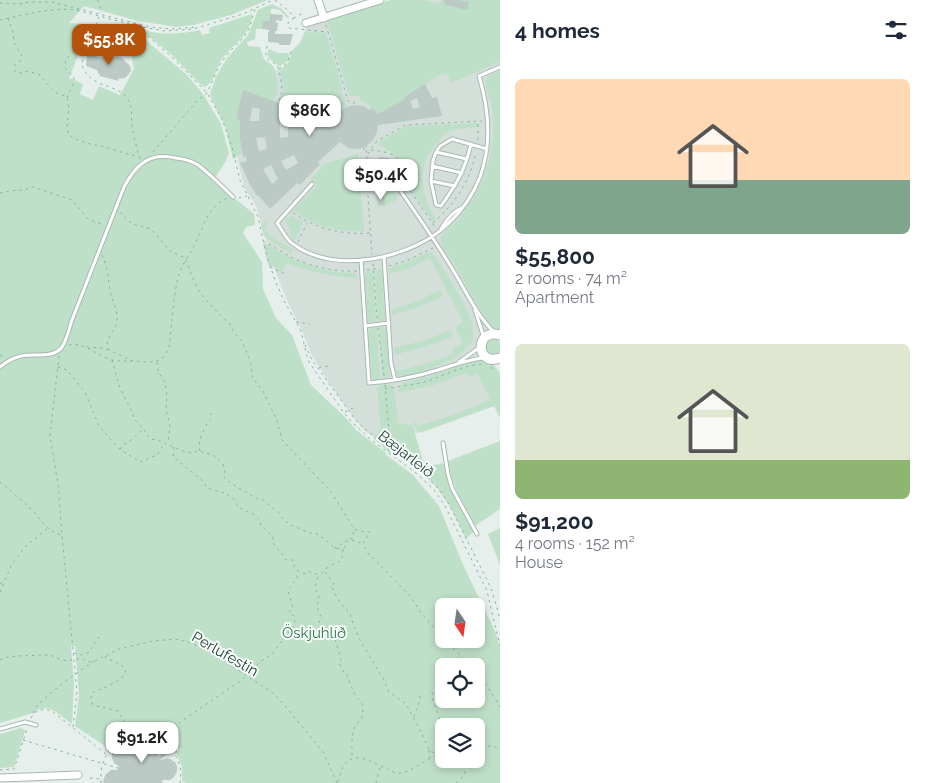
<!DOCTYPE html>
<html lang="en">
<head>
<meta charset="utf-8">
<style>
  :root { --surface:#fff; --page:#f6f6f7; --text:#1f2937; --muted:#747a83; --accent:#b45309 }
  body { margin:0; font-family:Raleway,sans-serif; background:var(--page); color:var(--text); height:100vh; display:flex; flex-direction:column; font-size:19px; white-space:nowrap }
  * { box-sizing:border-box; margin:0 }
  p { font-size:16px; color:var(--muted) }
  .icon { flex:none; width:28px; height:28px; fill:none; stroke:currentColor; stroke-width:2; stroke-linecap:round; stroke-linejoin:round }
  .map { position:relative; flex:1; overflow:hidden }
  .side { display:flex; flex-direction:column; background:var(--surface); width:425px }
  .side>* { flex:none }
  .needle { width:32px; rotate:167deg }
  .controls { position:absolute; left:435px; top:598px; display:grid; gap:10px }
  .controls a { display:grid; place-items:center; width:50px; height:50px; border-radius:8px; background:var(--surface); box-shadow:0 2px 8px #0003; font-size:25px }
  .price { position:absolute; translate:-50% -42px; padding:0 11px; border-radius:10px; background:#fff; color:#222; font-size:16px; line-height:32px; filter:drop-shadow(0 1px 2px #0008) }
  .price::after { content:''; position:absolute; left:50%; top:30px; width:15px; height:11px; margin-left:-8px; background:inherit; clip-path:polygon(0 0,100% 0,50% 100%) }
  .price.current { background:var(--accent); color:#fff }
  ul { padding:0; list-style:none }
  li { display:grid; align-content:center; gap:10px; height:265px; padding:0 15px }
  li span { display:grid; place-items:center; height:155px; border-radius:8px; color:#555 }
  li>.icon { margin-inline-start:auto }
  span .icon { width:90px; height:90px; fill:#fffc; stroke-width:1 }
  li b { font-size:21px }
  h2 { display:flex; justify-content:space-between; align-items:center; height:60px; padding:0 15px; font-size:21px }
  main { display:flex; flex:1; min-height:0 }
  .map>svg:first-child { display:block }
</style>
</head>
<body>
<main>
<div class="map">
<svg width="500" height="783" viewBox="0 0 500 783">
  <rect width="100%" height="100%" fill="#e6efeb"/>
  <path fill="#d4dfda" d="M391 0H500V358L486 365 494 406 422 432 388 438H376L365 431 356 420 340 399 312 356 302 331 285 296 274 267 256 206 244 187 231 130 237 85 278 88 275 70H280L289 62 291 52 300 43 305 32 306 27Z"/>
  <path fill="#bfe0c8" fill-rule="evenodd" d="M0 0H268L231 15 193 25 176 27 138 21 84 6 69 23 126 27 136 32 186 74 203 94 221 124 229 153 226 161 213 181 254 214 255 225 246 227 243 233 262 262 263 289 276 318 292 335 311 385 345 417 356 430 386 453V455L413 475 439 506 464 567 495 631 500 647V783H186L182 781V767L176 753 180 750C166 733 145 724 124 732L125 736 116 741 108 748 75 726 79 695 75 646H71L74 683 72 724 55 711 47 708 40 709 33 713 0 723ZM90 27 116 38 131 54 134 69 120 95 99 86 93 100 80 94 83 84 69 78ZM444 606H476V639H444ZM444 666H476V699H444ZM444 726H476V759H444Z
    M391 0H424L438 4 440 3 442 0H500V62L451 83 447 73 442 76 441 74 404 97 405 99 378 114 372 107 360 100V96H349L327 21Z
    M272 4 282 9 289 17 287 18C282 12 279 8 271 9L270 21H263L262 29H256L255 39 247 42 248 46 260 47 264 59 273 66 275 70 278 88 277 93 274 101 243 91 238 109 237 120H240V139L242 154 236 156V158L233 159 225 126 211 98 210 94 212 88 216 77 227 58 248 35 258 10Z
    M252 14C252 36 228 47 219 64 215 72 213 84 204 87L201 85 172 55 146 34V32L147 31C165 35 182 34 200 30L202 35 210 33 209 28Z
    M305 32 326 33 338 73 346 106 341 108 331 120 307 112V110L280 99 283 92 280 70 289 62 291 52 300 43Z
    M269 49 278 53H288L289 56V60L279 67C275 60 264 60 269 49Z
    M500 71V332C495 330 491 326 488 322 476 307 466 284 456 267 450 258 442 249 440 239 442 232 449 228 455 222 460 217 465 210 469 204 488 177 497 140 492 107 490 99 486 90 485 81L488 76Z
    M479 123V127C469 128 457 128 448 132 443 134 441 139 437 143 433 149 429 153 426 159 419 177 424 204 436 219L433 222 402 177 401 166 399 159 379 144 381 141 406 126Z
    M358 154 364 231C338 233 315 226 293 211L317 185 311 179 324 164Z
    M375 179 377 180V186L384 187 385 189H388V185L398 199 388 204 377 208Z
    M291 215 303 223 294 241 291 239 290 231 285 220Z
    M266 220 268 222 264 230 278 241 293 249 291 254 276 245 264 236 261 225Z
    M263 243H265C293 262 323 273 357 273L358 278C333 277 310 272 287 263L282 272 268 264Z
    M428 252H430L433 253C444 271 477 316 473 337 473 343 468 346 464 349L465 351C446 364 422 374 399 376L396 374V371C416 367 435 361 455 353L453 348 463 343 455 327 463 322 430 258 410 268 389 274V268L406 263Z
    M382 269 385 319 383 321 378 322 375 272 376 270Z
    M371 271 373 272 376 322 371 323 368 321 365 272Z
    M440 290 443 296 419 307 392 315V309L420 300Z
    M383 327 386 329 390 375 387 378 382 379 379 328Z
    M371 328H377L380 379 375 380 372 377 369 331Z
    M450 330 453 336C434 344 415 350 395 355L394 348 426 340Z
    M487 347a7 7 0 1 1 14 0a7 7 0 1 1-14 0Z
    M483 361 493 364 500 373V418L494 406 422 432C417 432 415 427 414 422H416L417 426C442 419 468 411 490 399L477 373 469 377 466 373 434 385 398 393V390L402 383 430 376 464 364Z
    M389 384 394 387 398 423 409 425 412 424 423 461C430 466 435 465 443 463L450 487 474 531 466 539 451 508 436 486 417 468 388 451 373 438 381 428 377 388 381 385Z
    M500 441V509L475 526C464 505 451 485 448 461Z
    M500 528V565L488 534Z
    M20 728 24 729 25 731 14 767 0 768V734Z"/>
  <path fill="#bbcac4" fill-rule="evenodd" d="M444 0H458L469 2 468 10 445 5V3L444 2Z
    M270 14 283 15 282 21 276 20V22L278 23 277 31H275V34H293L290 45H279V43L268 42V32H269V30L262 29 263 21H270Z
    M95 51 94 56 104 58 106 56 114 58 117 56 122 58 130 66 131 71 128 75 125 78 118 79 119 81 100 76 97 70 86 66 87 56 90 52Z
    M425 84 432 98 437 97 442 116 378 125 377 132 373 140 366 146 362 148 358 149 349 148 340 142 318 162 320 164 300 185 297 183 270 209 258 195 257 196 250 185 240 163 247 161 246 156 243 157 240 139V120H237L238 109 243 90 279 103 280 99 307 110V112L335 122 338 114 342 110 345 108 354 105 363 106 370 110 372 107 378 114 405 99 404 97ZM417 98 420 107 413 109 410 101ZM252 107 260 109 259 121H250ZM280 122 288 123V137L280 138ZM306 123 315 124V133L306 134ZM265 137 267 149 259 151 256 138ZM294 155 298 163 286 170 281 161ZM271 165 278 179 272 184 263 169Z
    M384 196 385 206 378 205V197Z
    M146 739H153L159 745 160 752 157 758 164 751 162 748 170 741 176 749 168 755 167 754 160 760 168 758 175 762 177 766V771L174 777 170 780H163L162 783H103L104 778 106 774 111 770H117L119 766 114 763 112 758V753L114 749 120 745 125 744 131 748 133 753 138 752V747L140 743Z"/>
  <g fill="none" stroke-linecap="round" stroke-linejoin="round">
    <g stroke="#a8b8b2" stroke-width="5">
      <path id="service" d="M471 144C465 170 456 185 441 206L436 205 431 181 433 161 436 152 440 146 452 139 487 149
        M436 152 467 159
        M375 169a9 9 0 1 1 18 0a9 9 0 1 1-18 0Z
        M432 166 462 173
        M390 176C412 207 433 237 453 270 466 291 476 314 493 331
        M431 181 455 186
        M312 184 277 223C282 229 286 240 293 244 335 276 413 258 448 224 462 211 473 195 480 177 492 144 489 109 479 76L500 67
        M441 229C446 220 453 211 462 208
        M384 257 391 363 395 380
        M361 260 369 383C393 381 416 377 438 370 453 365 467 360 483 358
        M475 310 484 338
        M365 326 389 323
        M459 362 480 347
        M0 367C6 362 12 358 21 356 34 353 53 359 62 347 67 339 69 329 72 320L124 187C136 164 150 152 176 158 184 159 192 161 198 165 210 174 222 186 233 197
        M443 443 448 474 452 488 477 534
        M0 729 25 722 36 725"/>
    </g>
    <g stroke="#a8b8b2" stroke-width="9">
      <path id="minor" d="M318 0 324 18
        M306 23 380 0
        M0 778 78 775"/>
    </g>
    <g stroke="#a8b8b2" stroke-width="11">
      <path id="tertiary" d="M500 335C475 327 475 367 500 358"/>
    </g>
    <path stroke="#86b3a5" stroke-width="1" stroke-dasharray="2.5 4" stroke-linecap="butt" d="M98 0 101 10 100 13
      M275 0 289 11 294 18 303 13
      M0 3 19 4 30 2H52L150 27 172 29 196 27
      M99 17C96 25 81 59 82 65 84 75 95 82 104 85 112 88 123 91 127 98 133 106 131 116 132 125 133 136 137 148 140 159
      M8 18 13 32 14 43 22 56 21 60 14 66 15 72 20 73 28 71 40 75 54 92 65 96 68 100 69 108 67 128 69 135 75 139 90 144 101 146 131 155 139 156
      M294 18 288 22 289 28 327 32
      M0 20C25 15 51 7 76 10L133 25
      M133 23 173 58 189 74 207 93 222 119 232 147 240 180 258 217 267 257 275 280 284 301 300 329 303 339 306 353 309 362 344 413 353 423 371 440 415 472 434 490 444 504 487 591 500 646
      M326 25 348 101 354 102V105
      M137 26 165 31 193 29 243 14 273 0
      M267 46C263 63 271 58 277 66 280 71 283 89 281 95 281 97 279 100 278 102
      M279 69 288 62 291 50
      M67 98C72 82 81 82 65 68 64 58 71 55 77 47 81 41 83 34 87 27H95
      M478 140V122
      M363 148 366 150V146
      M366 150 367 155 366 166 372 255
      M371 150C389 152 404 154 401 177L435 227
      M153 152 197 101 207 93 220 64 230 51 243 38 249 29 255 9
      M368 154 376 142 405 125 482 121
      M367 166 375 167
      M0 193 9 191 24 190 33 187 72 200 88 219 104 225
      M239 198 247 196
      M120 212 132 224 151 229 165 245 168 250 185 258 196 286 204 298 222 317 230 324 235 334 242 341 251 363 252 377 263 391 277 420 282 440 332 493 354 529 359 531 370 532 363 543 367 552 411 597 421 613 444 639
      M293 213C317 229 342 235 370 233
      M433 223C455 204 470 181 476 152
      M263 241C273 246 282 252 291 257 311 267 335 272 358 271
      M298 242 307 223
      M102 255C108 267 108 281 111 294 113 302 118 312 117 321 116 332 103 338 109 350L132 361
      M373 264 377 319
      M389 266 406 261 433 248
      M270 267 285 274
      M367 270 380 268
      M296 322 310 324
      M378 328 384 376
      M69 345C83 342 94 353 106 358 115 362 123 361 133 361 148 362 163 366 169 347 172 324 173 296 179 274 183 262 192 252 197 240 205 222 208 208 227 198
      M305 345 312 360 357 422 370 433 417 468 436 486 446 499 455 516 487 580 492 591 500 619
      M87 347 102 348 108 350
      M0 355 5 358
      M59 356 50 436 58 484 62 535 77 692 73 727
      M112 360 120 388 133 414 134 419 143 428 150 439 158 440 180 450 190 453 198 451 213 455 223 464 225 472 224 478 240 489 258 499 263 500 279 513 284 520 291 525 310 533 317 534 325 539 334 548 343 549C344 565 334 561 326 569 324 571 322 573 320 575
      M157 362 158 371 165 382 167 396 166 410 170 425 168 443
      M58 367 67 370 85 392 99 426 118 448 140 462 157 455 164 444
      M491 367 495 372
      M319 368 323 366 330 367
      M385 385 390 443 388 451
      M385 389C398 386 412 385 425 382 444 376 462 365 483 364
      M345 412 353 408
      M174 447 173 457 203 481 207 488 225 493 234 499 238 507 255 515 260 521 261 526 273 536C272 549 281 549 286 560H293C294 570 298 571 306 574L310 572 319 575C315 584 314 588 319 596L317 607 321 616 319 623 335 639 341 659 339 663 343 671 347 674C349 681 352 689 356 696 359 701 363 703 363 710 363 720 359 719 355 727 351 734 352 750 352 758
      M120 449 124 444 130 441 143 429
      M200 451C197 440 205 426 211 418V413
      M0 482C9 490 19 498 28 506 38 515 47 532 61 535
      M352 540 357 542 363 543
      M334 548 345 542 349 538 352 539 354 529
      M344 548 348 541
      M325 572 334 584 332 587 334 592 341 604 350 613 354 627 361 642 384 680 389 692 406 704 422 734 429 750 438 755
      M0 584 5 580
      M0 592 12 564 25 547 48 528
      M444 639 461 656 470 666
      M74 653 81 655 90 652 93 645 102 633
      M105 656 107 659 114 661 125 668C125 672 126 673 123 676 118 683 100 689 92 693 90 698 91 700 93 705L118 711 124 721 127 736
      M0 660 8 657 18 656 44 655H50L62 660 68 661 74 659H82L90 662 95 661 119 649 153 641 175 639 189 642 218 657 273 693 286 707 323 752 337 783
      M476 674 489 689 500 707
      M432 692 433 700 444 731
      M33 713C39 698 79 672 94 661
      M414 717 420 700V692
      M31 718C35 709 44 708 52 711L107 755
      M164 736 183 720 242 680 261 661 272 654 295 624 294 616 289 612 293 608 288 590 297 578V571
      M23 740 118 768
      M429 750 430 758
      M476 751C484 745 491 745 500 749
      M457 759 467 766 470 764 472 759
      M0 770 14 769 27 729
      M90 778 100 779
      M338 782C340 776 341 769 345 764 355 750 375 764 387 769 391 771 396 774 401 773 417 770 426 756 444 755
      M101 783C98 748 128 723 161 738L164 736 171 742 178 750 174 753C180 763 182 771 180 783
      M376 783 380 767
      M456 783 464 776 466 768"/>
    <use href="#service" stroke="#fff" stroke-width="3"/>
    <use href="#minor" stroke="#fff" stroke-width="7"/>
    <use href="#tertiary" stroke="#fff" stroke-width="9"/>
  </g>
  <g text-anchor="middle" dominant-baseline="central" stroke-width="4" stroke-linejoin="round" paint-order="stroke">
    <g font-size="15" fill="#24423a" stroke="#f7fbf9">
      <text transform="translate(406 454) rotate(38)">Bæjarleið</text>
      <text transform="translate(225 654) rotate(30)">Perlufestin</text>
    </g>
    <g font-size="15" fill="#2d7a4b" stroke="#f7fbf9">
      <text x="314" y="633">Öskjuhlíð</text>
    </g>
  </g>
</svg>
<div class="controls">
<a><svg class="needle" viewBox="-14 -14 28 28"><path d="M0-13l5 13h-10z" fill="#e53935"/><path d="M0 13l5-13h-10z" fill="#747a83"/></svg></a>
<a><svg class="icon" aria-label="locate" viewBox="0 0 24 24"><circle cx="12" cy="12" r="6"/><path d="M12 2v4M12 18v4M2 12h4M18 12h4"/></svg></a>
<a><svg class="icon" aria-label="layers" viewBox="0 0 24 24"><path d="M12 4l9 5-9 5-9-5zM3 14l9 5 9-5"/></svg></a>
</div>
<b class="price current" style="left:109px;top:66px">$55.8K</b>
<b class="price" style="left:310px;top:137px">$86K</b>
<b class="price" style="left:381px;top:201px">$50.4K</b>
<b class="price" style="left:142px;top:764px">$91.2K</b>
</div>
<section class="side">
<h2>4 homes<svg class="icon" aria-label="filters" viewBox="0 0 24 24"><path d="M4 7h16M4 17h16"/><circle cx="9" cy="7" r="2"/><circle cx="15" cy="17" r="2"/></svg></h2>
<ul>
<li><span style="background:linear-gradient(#ffd9b3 65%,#7fa58c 0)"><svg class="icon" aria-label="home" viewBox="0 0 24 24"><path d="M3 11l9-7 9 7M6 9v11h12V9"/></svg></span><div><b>$55,800</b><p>2 rooms · 74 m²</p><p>Apartment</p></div></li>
<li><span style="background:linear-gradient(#dfe7d0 75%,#8fb573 0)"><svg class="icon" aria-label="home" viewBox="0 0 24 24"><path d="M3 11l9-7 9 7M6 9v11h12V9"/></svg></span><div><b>$91,200</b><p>4 rooms · 152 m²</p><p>House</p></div></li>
</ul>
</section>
</main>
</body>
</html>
